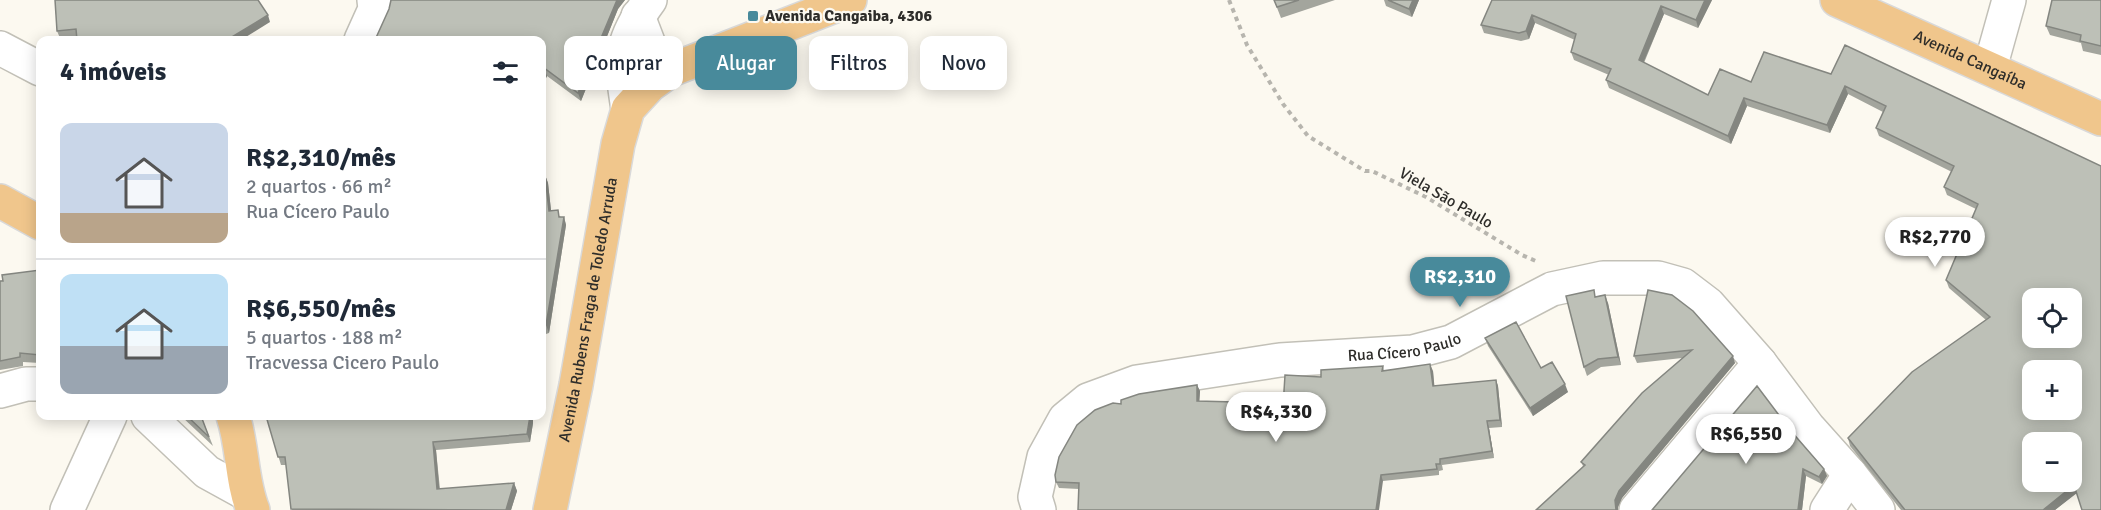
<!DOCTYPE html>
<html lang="pt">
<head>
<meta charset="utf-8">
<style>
  :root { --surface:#fff; --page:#f6f6f7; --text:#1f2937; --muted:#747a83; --line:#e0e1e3; --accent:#488a9b }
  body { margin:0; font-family:Signika,sans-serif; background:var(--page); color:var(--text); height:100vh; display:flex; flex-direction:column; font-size:22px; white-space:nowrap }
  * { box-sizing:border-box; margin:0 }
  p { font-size:20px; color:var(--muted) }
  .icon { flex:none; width:33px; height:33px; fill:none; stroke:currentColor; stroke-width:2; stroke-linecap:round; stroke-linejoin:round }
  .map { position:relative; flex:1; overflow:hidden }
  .details { position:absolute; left:36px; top:36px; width:510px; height:384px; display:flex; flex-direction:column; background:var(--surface); border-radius:12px; box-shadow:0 3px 15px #0003 }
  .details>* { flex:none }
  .top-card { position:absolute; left:564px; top:36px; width:570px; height:54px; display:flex; gap:12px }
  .tools { position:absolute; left:2022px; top:288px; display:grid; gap:12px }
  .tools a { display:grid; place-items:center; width:60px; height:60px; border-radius:12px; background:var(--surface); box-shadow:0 3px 15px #0003; font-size:30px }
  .price { position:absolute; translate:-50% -51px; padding:0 14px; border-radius:21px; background:#fff; color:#222; font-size:20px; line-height:39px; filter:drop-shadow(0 2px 3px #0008) }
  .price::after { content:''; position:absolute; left:50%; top:36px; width:18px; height:14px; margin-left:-9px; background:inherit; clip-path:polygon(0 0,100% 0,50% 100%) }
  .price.selected { background:var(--accent); color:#fff }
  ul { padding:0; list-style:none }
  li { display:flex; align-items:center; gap:18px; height:150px; padding:0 24px }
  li+li { border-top:2px solid var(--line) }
  li span { display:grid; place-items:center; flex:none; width:168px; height:120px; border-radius:12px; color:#555 }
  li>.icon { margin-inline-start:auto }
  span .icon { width:72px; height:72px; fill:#fffc; stroke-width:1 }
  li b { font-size:26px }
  h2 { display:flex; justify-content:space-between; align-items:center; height:72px; padding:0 24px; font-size:26px }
  .pill { padding:0 21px; border-radius:12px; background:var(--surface); box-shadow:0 3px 15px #0003; font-size:21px; line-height:54px }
  .pill.selected { background:var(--accent); color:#fff }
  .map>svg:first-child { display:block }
</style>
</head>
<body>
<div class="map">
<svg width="2101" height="510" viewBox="0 0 2101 510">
  <rect width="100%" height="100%" fill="#fcf9f0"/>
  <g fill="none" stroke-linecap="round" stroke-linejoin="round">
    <g stroke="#c2c0b7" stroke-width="36">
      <g id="minor">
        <path d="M638 16 651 50 671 70"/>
        <path d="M361 40 375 9 374 0"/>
        <path d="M0 48 40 69"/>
        <path d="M1990 68 2009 0"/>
        <path d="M628 109C620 60 619 42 650 0"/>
        <path d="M0 391 26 384H40"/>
        <path d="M148 416 207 472 247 494"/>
        <path d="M67 510 110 416"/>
        <path id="s1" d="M1039 510 1035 497 1044 457 1065 419 1088 400 1137 382 1280 360 1413 352 1451 342 1552 289 1603 278H1658L1683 285 1708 304 1760 363 1808 427 1850 474 1878 510"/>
        <path d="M1636 510 1760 363"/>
        <path d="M1827 510 1850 474"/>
      </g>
    </g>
    <g stroke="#d9d9d9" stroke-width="36">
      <g id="major">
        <path id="s2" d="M1837 0 2101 119"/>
        <path d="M0 201 40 223"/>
        <path d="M233 416C243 446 241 480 253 510"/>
        <path id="s3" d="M550 510 576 385 618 144 628 109 650 85 671 70 850 0"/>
      </g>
    </g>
    <path stroke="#b7b5ae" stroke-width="4" stroke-dasharray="4.5 4.5" stroke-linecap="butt" d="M1229 0 1247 45 1283 104 1308 136 1365 171H1372L1426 197 1522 255 1538 262"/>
    <use href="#minor" stroke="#fff" stroke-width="33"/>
    <use href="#major" stroke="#f0c68c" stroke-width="33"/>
  </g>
  <path fill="#a3a59d" d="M55 0 270 22 60 38 57 31Z
    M391 0H625L618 9 581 101 547 76 542 86V40L389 9Z
    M1274 0H1335L1281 18Z
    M1384 0H1419L1412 17 1386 6Z
    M1492 0H1712L1698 28 1664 14 1644 63 1708 95 1751 82 1764 52 2101 166 2076 493 2055 510H1901L1850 446 1848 438 1986 320 1949 288 1946 280 1976 209 1947 195 1944 187 1952 172 1879 136 1876 128 1883 112 1848 94 1830 133 1747 106 1731 144 1609 88 1606 80 1609 75 1574 60 1571 52 1575 40 1561 34 1535 23 1529 39 1521 41 1484 33 1481 25Z
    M2101 0V55L2083 51 2081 43 2050 35 2046 26Z
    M542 175H545L548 183 551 211 561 217H564L566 225 549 333 546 334 543 378H542Z
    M40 270V363L23 362V366L0 370V281Z
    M1648 290 1735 363 1622 498 1618 507 1583 466 1581 462 1682 358 1637 363 1634 356Z
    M1596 297 1608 303 1621 365 1601 367 1587 376 1584 367Z
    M1485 338 1541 368 1568 392 1533 416 1488 346Z
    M1383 366 1384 371H1433L1434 386 1496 380 1498 386 1502 427 1489 428 1494 458 1442 465 1443 470 1439 471V475L1383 481 1079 489 1059 488 1056 482 1121 404 1197 385 1200 391 1199 401 1237 407H1283L1321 377Z
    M181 416H201L213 446Z
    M266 416H533V423L530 442 436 450 440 489 514 483 517 491 511 510H292L286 465H281Z
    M1791 431 1824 469 1827 476 1822 484 1806 476 1802 510H1652Z"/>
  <path fill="#848680" d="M617 0H625L618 9 581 101 578 93Z
    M1413 0H1419L1412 17 1409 9Z
    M1705 0H1712L1698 28 1696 20Z
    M1661 6 1664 14 1641 68 1639 60Z
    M268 15 270 22 241 40H227Z
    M1532 15 1535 23 1529 39 1526 31Z
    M544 68 547 76 542 86V73Z
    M1845 86 1848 94 1830 133 1827 125Z
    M1744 98 1747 106 1731 144 1728 136Z
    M545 175 548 183 552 219 549 211Z
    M564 217 566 225 549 333 546 325Z
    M1605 295 1608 303 1621 365 1618 357Z
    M543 326 546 334 543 378 542 375V345Z
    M1733 356 1735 363 1622 498 1618 507V510H1616L1615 500 1619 491Z
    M1430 364 1433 371 1435 392 1433 386Z
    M1496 380 1498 386 1502 427 1500 420Z
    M1565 384 1568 392 1533 416 1530 408Z
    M1197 385 1200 391 1199 408 1197 401Z
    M530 416H533V423L530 442 527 434Z
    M1487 421 1489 428 1494 458 1492 451Z
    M433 442 436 450 440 497 437 489Z
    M1803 469 1806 476 1802 510H1798Z
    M1824 469 1827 476 1822 484 1819 477Z
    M1381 475 1383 481 1379 510H1376Z
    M514 483 517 491 511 510H506Z
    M2074 485 2077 493 2055 510H2043Z"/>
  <path fill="#bdc0b7" stroke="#848680" stroke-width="1.5" fill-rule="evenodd" d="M55 0H258L268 15 227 40H77L76 29 57 31Z
    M391 0H617L578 93 544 68 542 73V40H375L389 9Z
    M1274 0H1299L1277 7Z
    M1388 0H1413L1409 9Z
    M1492 0H1705L1696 20 1661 6 1639 60 1708 95 1720 69 1751 82 1764 52 1831 74 1845 45 2101 166V510H2082L2074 485 2043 510H1905L1848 438 1912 372 1990 317 1946 280 1978 204 1944 187 1954 166 1876 128 1886 106 1845 86 1827 125 1744 98 1728 136 1606 80 1611 69 1571 52 1576 34 1558 26 1532 15 1526 31 1519 33 1481 25ZM2032 298H2072V338H2032ZM2032 370H2072V410H2032ZM2032 442H2072V482H2032Z
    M2052 0H2101V46L2080 41 2081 35 2046 26Z
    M39 82 40 83V186L38 185Z
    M542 175H545L549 211 558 210 559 217H564L546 325 543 326 542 345Z
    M40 270V355L20 353V357L0 361V281H3L2 275Z
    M1594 290 1595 297 1605 295 1618 357 1598 359 1584 367 1566 296Z
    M1648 290 1672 295 1693 311 1733 356 1619 491 1615 500 1616 510H1536L1585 465 1581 462 1642 393 1692 350 1634 356Z
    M1516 322 1541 368 1552 362 1565 384 1530 408 1485 338Z
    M1430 364 1433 386 1496 380 1500 420 1487 421 1492 451 1440 459V464H1436L1437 469 1381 475 1376 510H1078L1079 483 1056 482 1055 475 1059 457 1077 425 1095 410 1113 403 1121 404V400L1139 394 1197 385V401L1235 402V407H1283L1285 375 1321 377V370L1383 366 1382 371Z
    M1757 386 1791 431 1824 469 1819 477 1803 469 1798 510H1652Z
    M187 416H201L209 437Z
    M266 416H530L527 434 433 442 437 489 514 483 506 510 291 509 285 457H278Z"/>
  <rect fill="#488a9b" stroke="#fcf9f0" stroke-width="2" x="747" y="10" width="12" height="12" rx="3"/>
  <g text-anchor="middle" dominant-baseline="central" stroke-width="4.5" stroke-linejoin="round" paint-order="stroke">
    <g font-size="16" font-weight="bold" fill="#2e2d2a" stroke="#fcf9f0" text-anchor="start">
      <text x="765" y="16">Avenida Cangaiba, 4306</text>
    </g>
    <g font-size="16" fill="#2e2d2a" stroke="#fcf9f0">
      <text stroke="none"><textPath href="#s2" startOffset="146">Avenida Cangaíba</textPath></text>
      <text transform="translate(1446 198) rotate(30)">Viela São Paulo</text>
      <text stroke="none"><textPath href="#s3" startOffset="204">Avenida Rubens Fraga de Toledo Arruda</textPath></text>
      <text stroke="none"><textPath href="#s1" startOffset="450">Rua Cícero Paulo</textPath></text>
    </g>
  </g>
</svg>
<div class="tools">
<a><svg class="icon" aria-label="locate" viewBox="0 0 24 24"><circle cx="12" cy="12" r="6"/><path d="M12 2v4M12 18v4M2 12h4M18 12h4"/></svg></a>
<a>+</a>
<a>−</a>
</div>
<b class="price" style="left:1935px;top:268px">R$2,770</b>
<b class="price selected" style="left:1460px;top:308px">R$2,310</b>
<b class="price" style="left:1276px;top:443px">R$4,330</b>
<b class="price" style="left:1746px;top:465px">R$6,550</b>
<div class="top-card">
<a class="pill">Comprar</a>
<a class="pill selected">Alugar</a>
<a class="pill">Filtros</a>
<a class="pill">Novo</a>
</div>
<section class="details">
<h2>4 imóveis<svg class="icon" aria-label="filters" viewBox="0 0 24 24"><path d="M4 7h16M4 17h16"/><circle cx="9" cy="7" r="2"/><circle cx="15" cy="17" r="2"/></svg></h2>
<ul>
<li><span style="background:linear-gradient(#c9d6e8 75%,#b9a48a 0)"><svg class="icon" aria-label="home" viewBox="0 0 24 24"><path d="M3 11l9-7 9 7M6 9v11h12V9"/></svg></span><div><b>R$2,310/mês</b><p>2 quartos · 66 m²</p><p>Rua Cícero Paulo</p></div></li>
<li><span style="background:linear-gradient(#bfe0f5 60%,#9aa5b1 0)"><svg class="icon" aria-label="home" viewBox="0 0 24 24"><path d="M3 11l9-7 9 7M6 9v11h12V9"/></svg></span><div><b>R$6,550/mês</b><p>5 quartos · 188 m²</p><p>Tracvessa Cicero Paulo</p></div></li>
</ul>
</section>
</div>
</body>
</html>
